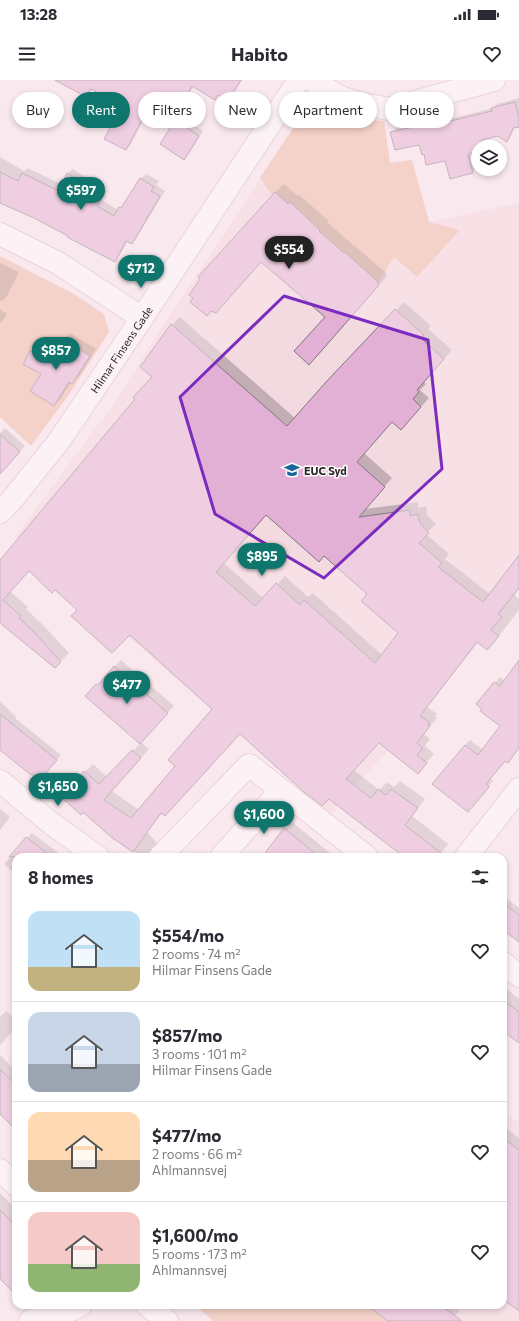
<!DOCTYPE html>
<html lang="en">
<head>
<meta charset="utf-8">
<style>
  :root { --surface:#fff; --page:#f7f7f7; --text:#2b2b33; --muted:#7c7c81; --line:#e1e1e2; --accent:#0f766e }
  body { margin:0; font-family:Commissioner,sans-serif; background:var(--page); color:var(--text); height:100vh; display:flex; flex-direction:column; font-size:15px; white-space:nowrap }
  * { box-sizing:border-box; margin:0 }
  p { font-size:13px; color:var(--muted) }
  .icon { flex:none; width:22px; height:22px; fill:none; stroke:currentColor; stroke-width:2; stroke-linecap:round; stroke-linejoin:round }
  .map { position:relative; flex:1; overflow:hidden }
  .sheet { position:absolute; left:12px; top:773px; width:495px; height:456px; display:flex; flex-direction:column; background:var(--surface); border-radius:12px; box-shadow:0 2px 6px #0003 }
  .sheet>* { flex:none }
  .top-card { position:absolute; left:12px; top:12px; width:495px; height:36px; display:flex; gap:8px }
  .tools { position:absolute; left:471px; top:60px; display:grid; gap:8px }
  .tools a { display:grid; place-items:center; width:36px; height:36px; border-radius:50%; background:var(--surface); box-shadow:0 2px 6px #0003; font-size:20px }
  .price { position:absolute; translate:-50% -34px; padding:0 9px; border-radius:14px; background:var(--accent); color:#fff; font-size:13px; line-height:26px; filter:drop-shadow(0 1px 2px #0008) }
  .price::after { content:''; position:absolute; left:50%; top:24px; width:12px; height:9px; margin-left:-6px; background:inherit; clip-path:polygon(0 0,100% 0,50% 100%) }
  .price.current { background:#222; color:#fff }
  ul { padding:0; list-style:none }
  li { display:flex; align-items:center; gap:12px; height:100px; padding:0 16px }
  li+li { border-top:1px solid var(--line) }
  li span { display:grid; place-items:center; flex:none; width:112px; height:80px; border-radius:12px; color:#555 }
  li>.icon { margin-inline-start:auto }
  span .icon { width:48px; height:48px; fill:#fffc; stroke-width:1 }
  li b { font-size:17px }
  h2 { display:flex; justify-content:space-between; align-items:center; height:48px; padding:0 16px; font-size:17px }
  .tag { padding:0 14px; border-radius:18px; background:var(--surface); box-shadow:0 2px 6px #0003; font-size:14px; line-height:36px }
  .tag.current { background:var(--accent); color:#fff }
  .status { display:flex; justify-content:space-between; align-items:center; height:28px; padding:0 20px; background:var(--surface); direction:ltr }
  .status svg { height:11px; fill:currentColor }
  header { display:flex; justify-content:space-between; align-items:center; height:52px; padding:0 16px; background:var(--surface); font-size:18px; font-weight:700 }
  .map>svg:first-child { display:block }
</style>
</head>
<body>
<div class="status"><b>13:28</b><svg viewBox="0 0 49 12"><path d="M0 12V9h3v3zM5 12V6h3v6zM10 12V3h3v9zM15 12V0h3v12zM26 1h20v11H26zM47 4h2v5h-2z"/></svg></div>
<header><svg class="icon" aria-label="menu" viewBox="0 0 24 24"><path d="M4 6h16M4 12h16M4 18h16"/></svg>Habito<svg class="icon" aria-label="heart" viewBox="0 0 24 24"><path d="M12 20l-8-8c-3-5 5-10 8-4 3-6 11-1 8 4z"/></svg></header>
<div class="map">
<svg width="519" height="1241" viewBox="0 0 519 1241">
  <rect width="100%" height="100%" fill="#f9e8ed"/>
  <path fill="#f3dae1" d="M311 21 330 30 353 38 384 41 390 83 412 80 429 142 519 123V508L421 636 352 709 331 735 15 457 114 323 160 250Z
    M503 1030 519 1043V1241H214L194 1225H503Z"/>
  <path fill="#edb79e" d="M311 21 330 30 353 38 384 41 390 83 412 80 429 142 460 150 417 197 394 177 375 208 272 115 260 98Z
    M0 176 74 214 104 234 109 252 70 313 31 366 0 337Z
    M194 1225H366L388 1241H214Z"/>
  <path fill="#0003" fill-rule="evenodd" d="M57 0H242L233 14 228 20 219 14 215 19 194 6 177 34 171 39 150 27 131 64 126 69 123 26 92 9 86 16Z
    M519 18V39L511 56 507 60 498 55 484 59 481 65 473 71 477 87 472 92 446 80 425 73 420 64 392 52 396 48 446 37V40L493 28 497 24Z
    M180 36 203 51 189 74 184 78 176 41Z
    M0 77 24 91 28 88 63 105 67 94 73 89 106 111 102 120 118 130 125 122 141 99 146 94 159 101 156 105 165 111 137 157 132 163 128 160 120 175 114 181 35 137 0 122Z
    M284 104 298 116 299 115 328 140 327 142 353 165H354L386 193 385 194 387 196 318 275 326 237 275 112Z
    M0 183 19 192 7 216 2 221 0 220Z
    M404 222 431 246 428 249 452 270 424 302 426 304 420 310 429 318 409 340 393 341 364 373 392 398 365 429 418 422V428L426 426 427 435 436 444 426 454 449 474 445 479 490 514 519 477V509L514 515 519 519V530L495 561 487 569 478 562 427 627 437 634 435 636 437 638 424 654 430 659 425 666 434 674 418 693 379 662 354 690 379 710 387 702 394 707 400 701 425 719 412 736 448 764 438 777H405L329 718 240 653 162 733 150 747 144 749 157 763 154 777H142L112 756 85 692 93 684 107 697 141 663 86 616 121 580 174 626 141 662 149 669 112 711 139 730 176 686 214 629 130 554 78 530 55 508 29 490 10 511 28 527 26 529 42 544 69 573 55 587 0 541V481L137 319 153 297 142 286 172 245 180 237 295 338ZM267 434 325 475 368 514 399 553 382 575 313 513 308 517 285 496 264 519 224 483Z
    M0 229 7 234 0 244Z
    M70 253 96 269 79 296 72 303 71 302 61 318 54 325 42 294 31 272 38 265 54 275 64 260Z
    M5 348 25 366 0 393V353Z
    M519 582V668L507 682 505 680 490 698 493 701 468 731 465 665 470 660 483 670 501 646 477 624 500 597 505 601Z
    M0 621 16 637 15 638 61 675 40 699 0 668Z
    M0 729 10 737 0 750Z
    M292 742 335 777H264L285 749Z
    M32 753 64 777H16V794L4 784Z
    M505 817 519 828V861L503 849V818Z
    M503 906 519 919V962L503 949Z
    M6 931 16 940V948L0 965V937Z
    M0 975 16 991V1049L0 1034Z
    M503 1046 519 1058V1230L503 1218Z
    M0 1113 16 1129V1213L0 1197Z
    M368 1225H456L461 1228 451 1241H389Z"/>
  <path fill="#e2afd5" stroke="#837780" fill-rule="evenodd" d="M55 0H241L228 21 218 15 215 20 192 6 172 40 149 27 126 70 104 59 122 26 91 9 86 17Z
    M515 22 519 38V47L513 48 507 62 498 56 482 60 477 70 468 75 473 93 450 99 445 81 426 85 424 74 422 75 419 65 395 70 390 52 442 41V43L492 31 491 28Z
    M175 40 199 56 184 80 160 64Z
    M0 92 18 101 22 93 59 111 67 93 102 116 97 126 114 136 119 127 121 128 140 98 154 107 151 111 160 116 132 164 126 161 115 182 67 157 68 156 34 138 0 123Z
    M275 112 288 124 290 122 320 150 319 151 344 173 345 172 378 202 377 203 379 205 309 285 294 271 325 237 261 182 216 233 211 231 207 236 190 222 193 218 189 215 200 199 198 197Z
    M395 229 424 255 421 258 444 279 417 310 419 312 413 319 421 327 401 350 392 342 357 382 385 407 359 437 410 430V436L418 434 420 443 429 453 419 463 442 483 438 487 483 522 519 475V508L498 534 502 537 491 550 499 556 487 570 477 562 420 636 429 642 428 645 430 646 417 663 423 668 417 675 427 683 418 694 379 663 346 699 371 718 378 709 386 715 391 709 418 728 405 745 446 777H404L329 719 322 726 304 712 240 654 165 736 161 733 133 772 111 757 83 732 81 735 61 717 84 691 99 704 132 670 141 678 104 720 131 738 175 686 168 680 212 629 130 555 112 573 71 536 77 530 55 510 52 513 29 491 3 520 21 536 19 538 34 552 61 582 55 588 0 543V480L135 319 133 317 152 297 140 287 171 244 287 346 326 302ZM266 435 319 482 324 476 367 514 361 521 398 553 375 583 304 520 300 525 276 503 255 526 216 492Z
    M63 259 90 276 72 304 69 302 54 326 30 311 41 294 23 284 30 271 49 282Z
    M0 354 20 372 0 394Z
    M519 580V668L508 683 505 681 486 704 489 707 468 732 432 704 465 665 478 675 500 646 480 631 482 629 476 624 494 602 500 606Z
    M114 586 168 633 140 664 85 616 96 604 98 605Z
    M0 634 57 680 40 700 32 694 31 695 0 670Z
    M284 748 305 765 319 777H262Z
    M26 757 52 777H9Z
    M503 823 519 835V862L503 850Z
    M503 920 519 932V963L503 951Z
    M0 989 16 1005V1050L0 1034Z
    M503 1058 519 1070V1231L503 1219Z
    M0 1130 16 1146V1215L0 1199Z
    M366 1225H440L462 1241H388Z"/>
  <g fill="none" stroke-linecap="round" stroke-linejoin="round">
    <g stroke="#d0bfc4" stroke-width="24">
      <path id="minor" d="M312 0 340 17 358 23 389 29 494 0
        M0 154 58 183 142 238
        M0 701 52 744 98 777
        M160 777 249 685 367 777
        M221 777 281 710
        M466 777 519 709
        M503 883 519 896"/>
    </g>
    <g stroke="#d0bfc4" stroke-width="24">
      <g id="tertiary">
        <path id="s1" d="M0 432 11 421 59 361 142 238 299 0"/>
        <path d="M0 1090 16 1105"/>
        <path d="M147 1225 167 1241"/>
        <path d="M30 1241 64 1233 81 1225"/>
      </g>
    </g>
    <use href="#minor" stroke="#fff" stroke-width="22"/>
    <use href="#tertiary" stroke="#fff" stroke-width="22"/>
  </g>
  <path d="M0 0H519V1241H0ZM284 216 428 260 442 389 324 498 215 434 180 317Z" fill="#f9e8ed" fill-opacity=".55" fill-rule="evenodd"/>
  <path fill="none" stroke="#7b2cbf" stroke-width="3" stroke-linejoin="round" d="M284 216 428 260 442 389 324 498 215 434 180 317Z"/>
  <defs>
    <g id="school-bare" transform="scale(1.2)"><path d="M0-5L7-2L0 1L-7-2ZM-4 1L0 2.5L4 1V4Q0 6-4 4Z" fill="#166698" stroke="#fff" stroke-width="2.5" paint-order="stroke"/></g>
  </defs>
  <g fill-rule="evenodd">
    <use href="#school-bare" x="292" y="390"/>
  </g>
  <g text-anchor="middle" dominant-baseline="central" stroke-width="3" stroke-linejoin="round" paint-order="stroke">
    <g font-size="11" fill="#2d2728" stroke="#fff">
      <text stroke="none"><textPath href="#s1" startOffset="203">Hilmar Finsens Gade</textPath></text>
    </g>
    <g font-size="11" font-weight="bold" fill="#2d2728" stroke="#fff" text-anchor="start">
      <text x="304" y="390">EUC Syd</text>
    </g>
  </g>
</svg>
<div class="tools">
<a><svg class="icon" aria-label="layers" viewBox="0 0 24 24"><path d="M12 4l9 5-9 5-9-5zM3 14l9 5 9-5"/></svg></a>
</div>
<b class="price" style="left:81px;top:131px">$597</b>
<b class="price current" style="left:289px;top:190px">$554</b>
<b class="price" style="left:141px;top:209px">$712</b>
<b class="price" style="left:56px;top:291px">$857</b>
<b class="price" style="left:262px;top:497px">$895</b>
<b class="price" style="left:127px;top:625px">$477</b>
<b class="price" style="left:58px;top:727px">$1,650</b>
<b class="price" style="left:264px;top:755px">$1,600</b>
<div class="top-card">
<a class="tag">Buy</a>
<a class="tag current">Rent</a>
<a class="tag">Filters</a>
<a class="tag">New</a>
<a class="tag">Apartment</a>
<a class="tag">House</a>
</div>
<section class="sheet">
<h2>8 homes<svg class="icon" aria-label="filters" viewBox="0 0 24 24"><path d="M4 7h16M4 17h16"/><circle cx="9" cy="7" r="2"/><circle cx="15" cy="17" r="2"/></svg></h2>
<ul>
<li><span style="background:linear-gradient(#bfe0f5 70%,#c2b280 0)"><svg class="icon" aria-label="home" viewBox="0 0 24 24"><path d="M3 11l9-7 9 7M6 9v11h12V9"/></svg></span><div><b>$554/mo</b><p>2 rooms · 74 m²</p><p>Hilmar Finsens Gade</p></div><svg class="icon" aria-label="heart" viewBox="0 0 24 24"><path d="M12 20l-8-8c-3-5 5-10 8-4 3-6 11-1 8 4z"/></svg></li>
<li><span style="background:linear-gradient(#c9d6e8 65%,#9aa5b1 0)"><svg class="icon" aria-label="home" viewBox="0 0 24 24"><path d="M3 11l9-7 9 7M6 9v11h12V9"/></svg></span><div><b>$857/mo</b><p>3 rooms · 101 m²</p><p>Hilmar Finsens Gade</p></div><svg class="icon" aria-label="heart" viewBox="0 0 24 24"><path d="M12 20l-8-8c-3-5 5-10 8-4 3-6 11-1 8 4z"/></svg></li>
<li><span style="background:linear-gradient(#ffd9b3 60%,#b9a48a 0)"><svg class="icon" aria-label="home" viewBox="0 0 24 24"><path d="M3 11l9-7 9 7M6 9v11h12V9"/></svg></span><div><b>$477/mo</b><p>2 rooms · 66 m²</p><p>Ahlmannsvej</p></div><svg class="icon" aria-label="heart" viewBox="0 0 24 24"><path d="M12 20l-8-8c-3-5 5-10 8-4 3-6 11-1 8 4z"/></svg></li>
<li><span style="background:linear-gradient(#f6c9c9 65%,#8fb573 0)"><svg class="icon" aria-label="home" viewBox="0 0 24 24"><path d="M3 11l9-7 9 7M6 9v11h12V9"/></svg></span><div><b>$1,600/mo</b><p>5 rooms · 173 m²</p><p>Ahlmannsvej</p></div><svg class="icon" aria-label="heart" viewBox="0 0 24 24"><path d="M12 20l-8-8c-3-5 5-10 8-4 3-6 11-1 8 4z"/></svg></li>
</ul>
</section>
</div>
</body>
</html>
